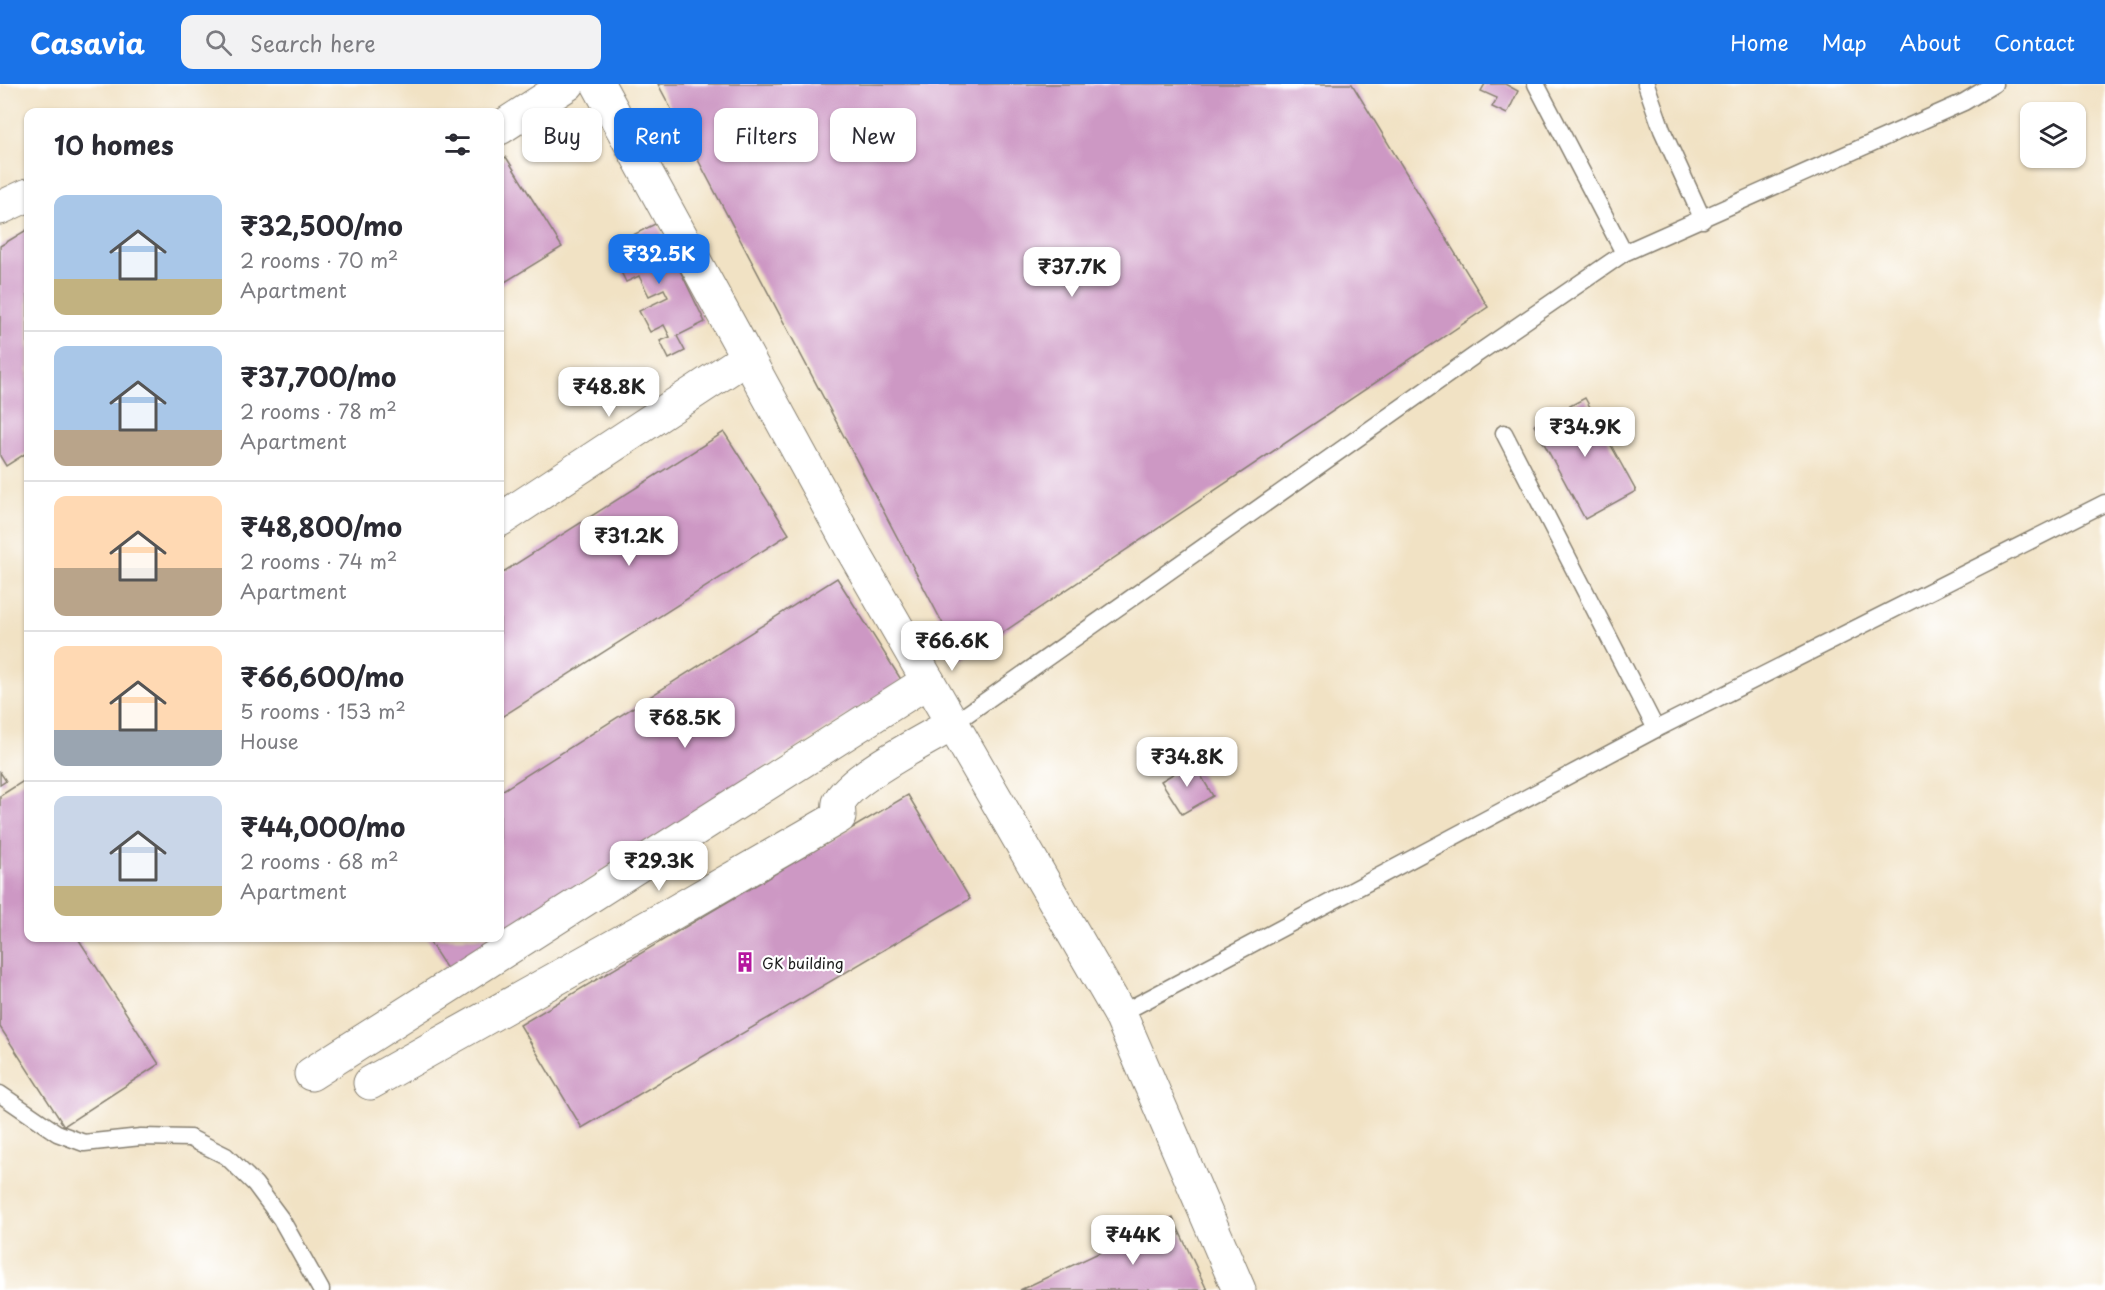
<!DOCTYPE html>
<html lang="en">
<head>
<meta charset="utf-8">
<style>
  :root { --surface:#fff; --page:#f2f2f3; --text:#2b2b33; --muted:#7c7c81; --line:#e1e1e2; --accent:#1a73e8 }
  body { margin:0; font-family:"Playpen Sans",sans-serif; background:var(--page); color:var(--text); height:100vh; display:flex; flex-direction:column; font-size:22px; white-space:nowrap }
  * { box-sizing:border-box; margin:0 }
  p { font-size:20px; color:var(--muted) }
  .icon { flex:none; width:33px; height:33px; fill:none; stroke:currentColor; stroke-width:2; stroke-linecap:round; stroke-linejoin:round }
  .map { position:relative; flex:1; overflow:hidden }
  .drawer { position:absolute; left:24px; top:24px; width:480px; height:834px; display:flex; flex-direction:column; background:var(--surface); border-radius:12px; box-shadow:0 2px 4px #0004 }
  .drawer>* { flex:none }
  .banner { position:absolute; left:522px; top:24px; width:570px; height:54px; display:flex; gap:12px }
  .controls { position:absolute; left:2020px; top:18px; display:grid; gap:12px }
  .controls a { display:grid; place-items:center; width:66px; height:66px; border-radius:12px; background:var(--surface); box-shadow:0 2px 4px #0004; font-size:30px }
  .price { position:absolute; translate:-50% -51px; padding:0 14px; border-radius:12px; background:#fff; color:#222; font-size:20px; line-height:39px; filter:drop-shadow(0 2px 3px #0008) }
  .price::after { content:''; position:absolute; left:50%; top:36px; width:18px; height:14px; margin-left:-9px; background:inherit; clip-path:polygon(0 0,100% 0,50% 100%) }
  .price.selected { background:var(--accent); color:#fff }
  ul { padding:0; list-style:none }
  li { display:flex; align-items:center; gap:18px; height:150px; padding:0 30px }
  li+li { border-top:2px solid var(--line) }
  li span { display:grid; place-items:center; flex:none; width:168px; height:120px; border-radius:12px; color:#555 }
  li>.icon { margin-inline-start:auto }
  span .icon { width:72px; height:72px; fill:#fffc; stroke-width:1 }
  li b { font-size:26px }
  h2 { display:flex; justify-content:space-between; align-items:center; height:72px; padding:0 30px; font-size:26px }
  .chip { padding:0 21px; border-radius:12px; background:var(--surface); box-shadow:0 2px 4px #0004; font-size:21px; line-height:54px }
  .chip.selected { background:var(--accent); color:#fff }
  header { display:flex; align-items:center; gap:36px; box-sizing:border-box; height:84px; padding:0 30px; background:var(--accent); color:#fff }
  header strong { font-size:28px }
  nav { display:flex; gap:33px; margin-inline-start:auto; font-size:21px }
  .search { width:420px; height:54px; background:var(--page); display:flex; align-items:center; gap:15px; box-sizing:border-box; padding:0 21px; border-radius:12px; color:var(--muted); font-size:22px }
  .map>svg:first-child { display:block }
</style>
</head>
<body>
<header>
<strong>Casavia</strong>
<div class="search"><svg class="icon" aria-label="search" viewBox="0 0 24 24"><circle cx="10" cy="10" r="6"/><path d="M15 15l6 6"/></svg>Search here</div>
<nav><a>Home</a><a>Map</a><a>About</a><a>Contact</a></nav>
</header>
<div class="map">
<svg width="2105" height="1206" viewBox="0 0 2105 1206">
  <rect width="100%" height="100%" fill="#fff"/>
  <filter id="ink" filterUnits="userSpaceOnUse"><feTurbulence type="fractalNoise" baseFrequency=".0167" numOctaves="2"/><feDisplacementMap in="SourceGraphic" scale="12" xChannelSelector="R" yChannelSelector="G"/><feConvolveMatrix kernelMatrix="1 2 1 2 8 2 1 2 1" color-interpolation-filters="sRGB"/></filter>
  <filter id="wash" filterUnits="userSpaceOnUse"><feTurbulence type="fractalNoise" baseFrequency=".008" numOctaves="4" result="noise"/><feDisplacementMap in="SourceGraphic" scale="24" xChannelSelector="R" yChannelSelector="G"/><feGaussianBlur stdDeviation="1.35" result="paint"/><feColorMatrix in="noise" values="0 0 0 0 0 0 0 0 0 0 0 0 0 0 0 0 0 1.4 0 .05"/><feComposite in="paint" operator="in"/></filter>
  <g filter="url(#wash)">
    <rect width="100%" height="100%" fill="#f1e2c4"/>
    <g id="blocks">
      <path fill="#cd98c4" d="M658 0H1352L1488 223 962 576Z
        M1485 0H1505L1518 7 1507 30 1492 23 1497 14 1481 7Z
        M506 73 562 163 500 201V77Z
        M657 139 705 238 677 252 685 267 669 275 660 257 670 253 664 241 650 248 639 227 668 213 664 205 649 212 639 192 626 198 609 163Z
        M28 145V368L6 382 0 372V162Z
        M1585 314 1636 407 1585 435 1534 341Z
        M724 348 789 450 500 634V490Z
        M837 494 902 597 500 852V708Z
        M1193 678 1213 712 1182 730 1161 697Z
        M0 688 6 697 0 701Z
        M28 694V854H82L79 856 159 980 64 1042 0 943V712Z
        M908 711 970 815 582 1044 520 941Z
        M427 854H497L447 885Z
        M1173 1134 1207 1206H1020Z"/>
    </g>
  </g>
  <g filter="url(#ink)">
    <use href="#blocks" fill-opacity="0" stroke="#867f70" stroke-width="1.5"/>
    <g fill="none" stroke-linecap="round" stroke-linejoin="round">
      <g stroke="#867f70" stroke-width="19">
        <path id="service" d="M1536 0 1624 169
          M1646 0 1662 46 1703 136
          M1504 349 1656 645
          M953 640 1474 272 1624 169 1964 18 1994 0
          M1120 930 1656 645 2105 419
          M0 1010 57 1049 84 1059 141 1053 190 1054 226 1072 255 1100 281 1135 321 1206"/>
      </g>
      <g stroke="#867f70" stroke-width="35">
        <path id="minor" d="M500 44 568 0
          M0 124 28 111
          M500 436 746 274
          M311 990 928 597
          M370 999 666 833 839 733C839 729 838 723 839 719 848 695 929 654 953 640"/>
      </g>
      <g stroke="#867f70" stroke-width="35">
        <path id="secondary" d="M598 0 853 467 1120 930 1239 1206"/>
      </g>
      <use href="#service" stroke="#fff" stroke-width="16"/>
      <use href="#minor" stroke="#fff" stroke-width="33"/>
      <use href="#secondary" stroke="#fff" stroke-width="33"/>
    </g>
  </g>
  <defs>
    <g id="building-bare" transform="scale(1.62)"><path d="M-4-6H4V6H1V3H-1V6H-4ZM-2.5-4.3h1.7v1.8h-1.7ZM.8-4.3h1.7v1.8H.8ZM-2.5-1h1.7V.8h-1.7ZM.8-1h1.7V.8H.8Z" fill="#b5179e" stroke="#fff" stroke-width="2.5" paint-order="stroke"/></g>
  </defs>
  <g fill-rule="evenodd">
    <use href="#building-bare" x="745" y="878"/>
  </g>
  <g text-anchor="middle" dominant-baseline="central" stroke-width="4.5" stroke-linejoin="round" paint-order="stroke">
    <g font-size="15" fill="#1c1c1c" stroke="#fff" text-anchor="start">
      <text x="762" y="878">GK building</text>
    </g>
  </g>
</svg>
<div class="controls">
<a><svg class="icon" aria-label="layers" viewBox="0 0 24 24"><path d="M12 4l9 5-9 5-9-5zM3 14l9 5 9-5"/></svg></a>
</div>
<b class="price selected" style="left:659px;top:201px">₹32.5K</b>
<b class="price" style="left:1072px;top:214px">₹37.7K</b>
<b class="price" style="left:609px;top:334px">₹48.8K</b>
<b class="price" style="left:1585px;top:374px">₹34.9K</b>
<b class="price" style="left:629px;top:483px">₹31.2K</b>
<b class="price" style="left:952px;top:588px">₹66.6K</b>
<b class="price" style="left:685px;top:665px">₹68.5K</b>
<b class="price" style="left:1187px;top:704px">₹34.8K</b>
<b class="price" style="left:659px;top:808px">₹29.3K</b>
<b class="price" style="left:1133px;top:1182px">₹44K</b>
<div class="banner">
<a class="chip">Buy</a>
<a class="chip selected">Rent</a>
<a class="chip">Filters</a>
<a class="chip">New</a>
</div>
<section class="drawer">
<h2>10 homes<svg class="icon" aria-label="filters" viewBox="0 0 24 24"><path d="M4 7h16M4 17h16"/><circle cx="9" cy="7" r="2"/><circle cx="15" cy="17" r="2"/></svg></h2>
<ul>
<li><span style="background:linear-gradient(#a9c7e8 70%,#c2b280 0)"><svg class="icon" aria-label="home" viewBox="0 0 24 24"><path d="M3 11l9-7 9 7M6 9v11h12V9"/></svg></span><div><b>₹32,500/mo</b><p>2 rooms · 70 m²</p><p>Apartment</p></div></li>
<li><span style="background:linear-gradient(#a9c7e8 70%,#b9a48a 0)"><svg class="icon" aria-label="home" viewBox="0 0 24 24"><path d="M3 11l9-7 9 7M6 9v11h12V9"/></svg></span><div><b>₹37,700/mo</b><p>2 rooms · 78 m²</p><p>Apartment</p></div></li>
<li><span style="background:linear-gradient(#ffd9b3 60%,#b9a48a 0)"><svg class="icon" aria-label="home" viewBox="0 0 24 24"><path d="M3 11l9-7 9 7M6 9v11h12V9"/></svg></span><div><b>₹48,800/mo</b><p>2 rooms · 74 m²</p><p>Apartment</p></div></li>
<li><span style="background:linear-gradient(#ffd9b3 70%,#9aa5b1 0)"><svg class="icon" aria-label="home" viewBox="0 0 24 24"><path d="M3 11l9-7 9 7M6 9v11h12V9"/></svg></span><div><b>₹66,600/mo</b><p>5 rooms · 153 m²</p><p>House</p></div></li>
<li><span style="background:linear-gradient(#c9d6e8 75%,#c2b280 0)"><svg class="icon" aria-label="home" viewBox="0 0 24 24"><path d="M3 11l9-7 9 7M6 9v11h12V9"/></svg></span><div><b>₹44,000/mo</b><p>2 rooms · 68 m²</p><p>Apartment</p></div></li>
</ul>
</section>
</div>
</body>
</html>
